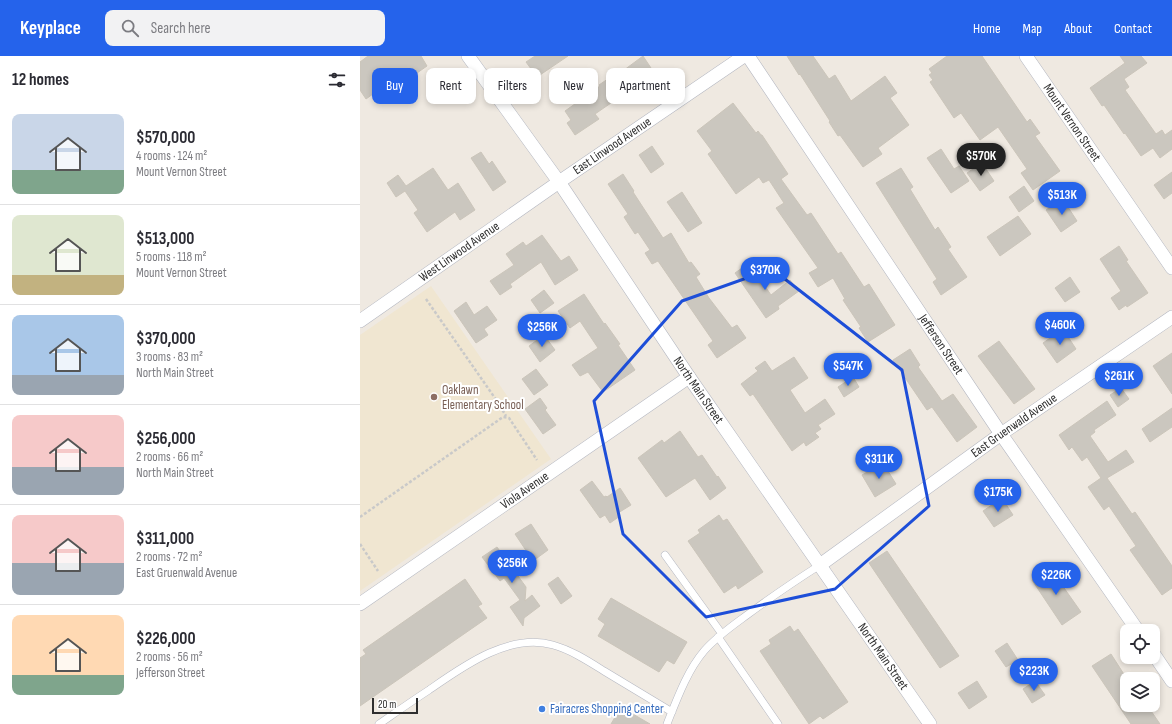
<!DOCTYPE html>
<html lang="en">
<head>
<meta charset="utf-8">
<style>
  :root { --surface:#fff; --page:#f2f2f3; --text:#2b2b33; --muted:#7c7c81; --line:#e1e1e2; --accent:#2563eb }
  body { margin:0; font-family:"Sofia Sans Condensed",sans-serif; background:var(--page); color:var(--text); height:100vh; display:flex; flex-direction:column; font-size:15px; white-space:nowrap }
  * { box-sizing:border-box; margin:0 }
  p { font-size:13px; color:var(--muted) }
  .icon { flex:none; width:22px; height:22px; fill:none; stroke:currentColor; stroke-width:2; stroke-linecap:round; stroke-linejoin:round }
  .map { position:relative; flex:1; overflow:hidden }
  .side { display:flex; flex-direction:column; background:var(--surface); width:360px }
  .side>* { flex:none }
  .guide { position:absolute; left:12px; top:12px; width:380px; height:36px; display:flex; gap:8px }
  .controls { position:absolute; left:760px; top:568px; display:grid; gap:8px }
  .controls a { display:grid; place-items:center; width:40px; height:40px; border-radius:8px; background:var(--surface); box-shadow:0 2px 6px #0003; font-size:20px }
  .scale { position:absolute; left:12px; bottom:10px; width:46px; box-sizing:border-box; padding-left:4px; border:2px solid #2e2e2e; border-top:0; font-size:11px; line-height:14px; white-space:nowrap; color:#2e2e2e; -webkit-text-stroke:3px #fff; paint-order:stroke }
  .price { position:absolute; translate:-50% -34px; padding:0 9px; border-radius:14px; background:var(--accent); color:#fff; font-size:13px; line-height:26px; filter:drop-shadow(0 1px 2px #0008) }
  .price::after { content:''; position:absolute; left:50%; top:24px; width:12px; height:9px; margin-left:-6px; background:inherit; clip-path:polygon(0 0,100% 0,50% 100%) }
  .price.active { background:#222; color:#fff }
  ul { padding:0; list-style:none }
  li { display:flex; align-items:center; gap:12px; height:100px; padding:0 12px }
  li+li { border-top:1px solid var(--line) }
  li span { display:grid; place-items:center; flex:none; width:112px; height:80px; border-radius:8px; color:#555 }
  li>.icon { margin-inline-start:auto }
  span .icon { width:48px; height:48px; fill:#fffc; stroke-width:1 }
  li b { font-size:17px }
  h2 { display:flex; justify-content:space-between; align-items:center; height:48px; padding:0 12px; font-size:17px }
  .chip { padding:0 14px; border-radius:8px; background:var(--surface); box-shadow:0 2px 6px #0003; font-size:14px; line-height:36px }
  .chip.active { background:var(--accent); color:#fff }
  header { display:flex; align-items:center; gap:24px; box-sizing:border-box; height:56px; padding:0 20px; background:var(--accent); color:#fff }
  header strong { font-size:19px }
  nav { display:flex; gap:22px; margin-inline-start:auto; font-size:14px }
  .search { width:280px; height:36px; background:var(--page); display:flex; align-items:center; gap:10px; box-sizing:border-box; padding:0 14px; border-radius:8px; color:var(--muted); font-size:15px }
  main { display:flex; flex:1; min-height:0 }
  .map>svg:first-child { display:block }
</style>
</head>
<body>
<header>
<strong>Keyplace</strong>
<div class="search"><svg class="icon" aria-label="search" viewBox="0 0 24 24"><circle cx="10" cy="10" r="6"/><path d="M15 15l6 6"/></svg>Search here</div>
<nav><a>Home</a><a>Map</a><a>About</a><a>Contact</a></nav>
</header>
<main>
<section class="side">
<h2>12 homes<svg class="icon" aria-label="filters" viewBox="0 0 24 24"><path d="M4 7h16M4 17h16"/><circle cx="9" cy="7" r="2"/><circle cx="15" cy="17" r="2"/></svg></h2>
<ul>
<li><span style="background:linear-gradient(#c9d6e8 70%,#7fa58c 0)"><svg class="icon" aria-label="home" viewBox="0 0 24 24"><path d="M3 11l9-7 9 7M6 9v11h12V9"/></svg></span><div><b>$570,000</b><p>4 rooms · 124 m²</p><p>Mount Vernon Street</p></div></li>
<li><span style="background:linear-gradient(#dfe7d0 75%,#c2b280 0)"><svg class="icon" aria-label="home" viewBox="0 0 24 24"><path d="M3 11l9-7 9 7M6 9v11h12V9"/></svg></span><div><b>$513,000</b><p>5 rooms · 118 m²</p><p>Mount Vernon Street</p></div></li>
<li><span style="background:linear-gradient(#a9c7e8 75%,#9aa5b1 0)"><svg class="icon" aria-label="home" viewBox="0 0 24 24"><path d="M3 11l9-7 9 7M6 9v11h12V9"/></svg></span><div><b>$370,000</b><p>3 rooms · 83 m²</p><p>North Main Street</p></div></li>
<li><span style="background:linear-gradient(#f6c9c9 65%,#9aa5b1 0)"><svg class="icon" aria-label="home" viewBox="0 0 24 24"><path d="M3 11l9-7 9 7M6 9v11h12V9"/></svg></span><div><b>$256,000</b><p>2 rooms · 66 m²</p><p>North Main Street</p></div></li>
<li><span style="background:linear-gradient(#f6c9c9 60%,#9aa5b1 0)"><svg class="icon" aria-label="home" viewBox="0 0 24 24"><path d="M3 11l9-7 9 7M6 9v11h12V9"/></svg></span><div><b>$311,000</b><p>2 rooms · 72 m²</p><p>East Gruenwald Avenue</p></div></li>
<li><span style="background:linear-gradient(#ffd9b3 75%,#7fa58c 0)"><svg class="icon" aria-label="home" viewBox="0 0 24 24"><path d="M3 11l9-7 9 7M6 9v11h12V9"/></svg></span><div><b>$226,000</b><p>2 rooms · 56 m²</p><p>Jefferson Street</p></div></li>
</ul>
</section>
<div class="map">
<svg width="812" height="668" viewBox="0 0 812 668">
  <rect width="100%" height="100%" fill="#efe9e1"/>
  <path fill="#f0e6d1" d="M71 230 191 403 0 535V279Z"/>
  <path fill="#cbc7bf" stroke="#cbc5ba" d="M8 0H61L67 10 47 24 42 17 6 43 0 34V6Z
    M175 0H208L177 21 166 6Z
    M283 0 293 15 266 34 267 36 235 58 239 63 215 79 207 67 211 64 205 55 240 30 239 29 255 18 256 20Z
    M427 0H453L469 23 475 19 491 45 525 20 537 37 530 42 549 69 518 92 522 98 503 111 480 79 478 80 469 66 470 65 440 18 439 19Z
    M587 0H622L667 66 670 63 680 77 675 80 700 115 673 134 661 117 667 113 638 71 620 84 601 57 594 62 570 26 573 24 569 19 572 17 569 13Z
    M760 0H781L787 7 764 23 769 31 765 34 796 78 802 74 805 79 812 74V93L800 102 793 92 781 100 765 77 764 78 744 49 742 50 730 32 765 7Z
    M373 47 396 77 398 75 401 79H402L428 118 421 123 447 159 451 157 478 198 481 196 504 231 509 228 535 269 508 286 499 272 501 271 483 244 485 243 473 222 458 231 449 217 458 212 416 152 424 147 409 124 403 127 399 121 376 138 348 98 352 95 337 75Z
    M292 90 304 108 291 117 279 99Z
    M581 93 594 113 599 110 609 125 591 137 567 102Z
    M121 96 129 108 132 105 146 126 133 135 111 102Z
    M622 107 634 125 620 135 607 117Z
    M73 112 88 134 98 127 115 154 100 164 95 156 67 176 54 157 58 154 45 135 36 141 27 127 38 119 46 130Z
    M541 112 553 131 550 133 575 174 578 171 591 191 588 193 607 221 581 239 573 226 577 223 516 127Z
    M812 116V137L804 143 794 129Z
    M263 118 274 135 273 136 303 182 311 177 329 207 331 206 340 218 336 221 349 242 372 272 377 269 386 282 357 302 348 289 353 285 298 205 292 208 285 197 290 194 278 176 275 178 264 161 268 158 248 128Z
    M664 130 674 145 659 156 649 141Z
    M322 136 342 167 328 176 307 146Z
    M698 146 702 151 706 148 717 165 701 176 686 154Z
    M658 160 671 178 640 200 627 181Z
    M182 179 201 205 209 200 218 214 195 229 181 206 150 228 152 231 140 239 130 225 154 209 146 198 163 186 166 190Z
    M759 190 768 204 766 205 788 237 767 251 766 249 759 254 751 242 761 235 740 203Z
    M389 207 411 239 430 224 439 235 418 250 419 253 406 262 375 217Z
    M710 221 720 236 705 246 695 232Z
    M184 234 194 247 180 257 171 244Z
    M224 238 244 268 245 267 260 288 258 289 275 314 243 336 228 316 220 320 212 309 238 292 220 265 210 272 198 255Z
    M106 246 114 259 127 250 137 264 124 273 128 279 116 287 94 255Z
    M703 273 716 293 697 307 683 287Z
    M184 279 195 294 180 306 169 290Z
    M639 285 675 333 654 348 618 300Z
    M550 293 560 309 558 311 582 345 593 338 617 371 597 386 572 351 567 354 533 304Z
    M812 297V338L793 310Z
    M434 301 448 322 430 334 445 357 465 343 475 358 458 369 461 373 455 377 459 381 446 390 444 386 432 395 393 338 390 340 381 328 398 315 395 312 405 305 412 315Z
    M176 313 188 329 174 339 162 323Z
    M493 321 499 331 484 341 478 331Z
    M761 332 769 343 758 351 750 339Z
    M180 342 187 352 185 354 196 369 183 378 165 353Z
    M747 345 756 359 734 374 735 376 730 380 748 406 766 394 774 406 747 422 772 458 775 456 812 510V532L802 539 770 494 776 490 749 450 744 454 728 431 741 422 727 401 722 405 712 391 709 394 699 379Z
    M812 352V371L790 386 782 373Z
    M320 375 338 401 342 399 357 421 358 420 366 432 350 444 335 422 306 441 278 402 302 384 304 387Z
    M523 407 536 428 515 441 502 419Z
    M232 425 244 441 246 440 247 441 260 432 271 449 258 457 260 460 250 467 245 459 240 462 220 434Z
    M642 442 653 459 634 471 623 455Z
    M359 459 363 465 367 463 403 516 378 533 376 529 364 537 328 485 340 477 338 474Z
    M171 468 188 494 173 505 155 478Z
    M137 491 166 531 165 545 172 539 180 550 164 562 163 570 150 551 160 544 144 522 140 525 122 501Z
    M527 495 599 600 580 612 509 507Z
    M690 512 721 556 702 569 672 524Z
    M198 521 212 540 201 548 188 528Z
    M105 523 122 548 118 550 127 562 0 650V602L6 598 3 594Z
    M251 542 327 586 314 608 307 604 299 616 238 580 245 568 238 563Z
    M430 570 434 576 438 573 488 646 463 663 460 660 449 668 400 595 411 588 409 584Z
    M647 587 658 604 646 611 635 595Z
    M751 598 767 623V649H787L800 668H771L732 610Z
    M617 625 627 641 609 653 598 637Z
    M675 625 685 639 672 647 663 633Z
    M261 651 290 668H251Z"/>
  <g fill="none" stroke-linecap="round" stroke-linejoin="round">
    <g stroke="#b4b7c1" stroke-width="8">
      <path id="service" d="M305 499 362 578
        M358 581 418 668
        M19 668C35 657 52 645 69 634 102 611 150 576 193 589 211 594 228 605 244 615 267 629 289 642 312 656
        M307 668C317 643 327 615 344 595 356 581 372 570 387 559 410 542 435 525 460 509"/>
    </g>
    <g stroke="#b4b7c1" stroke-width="14">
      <g id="minor">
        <path id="s1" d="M108 0 199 126 329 321 570 668"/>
        <path id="s2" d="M388 0 641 378 778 575"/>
        <path id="s3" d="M666 0 812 212"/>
        <path id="s4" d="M0 265 199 126 384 0"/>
        <path id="s5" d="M460 509 641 378 812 261"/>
        <path id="s6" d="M0 548 329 321"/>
        <path d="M793 597 812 625"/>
      </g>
    </g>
    <path stroke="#c9c9c9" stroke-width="2.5" stroke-dasharray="3 2" stroke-linecap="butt" d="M66 243 137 345 146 360
      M0 461 143 361 149 362 177 404
      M0 488 18 515"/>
    <use href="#service" stroke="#fff" stroke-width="7"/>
    <use href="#minor" stroke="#fff" stroke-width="13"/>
  </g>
  <path fill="none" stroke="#1d4ed8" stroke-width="3" stroke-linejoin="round" d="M412 213 542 314 569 450 475 533 346 561 263 478 234 345 322 245Z"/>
  <circle fill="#8d6e63" stroke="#fff" stroke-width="1.5" cx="74" cy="341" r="4"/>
  <circle fill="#3f7fe0" stroke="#fff" stroke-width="1.5" cx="182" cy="653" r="4"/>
  <g text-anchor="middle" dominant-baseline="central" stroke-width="4" stroke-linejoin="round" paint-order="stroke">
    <g font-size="13" fill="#2e2e2e" stroke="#fff">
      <text stroke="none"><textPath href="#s3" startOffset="81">Mount Vernon Street</textPath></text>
      <text stroke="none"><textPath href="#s4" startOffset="307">East Linwood Avenue</textPath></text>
      <text stroke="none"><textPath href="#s4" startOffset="121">West Linwood Avenue</textPath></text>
      <text stroke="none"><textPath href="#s2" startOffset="347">Jefferson Street</textPath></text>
      <text stroke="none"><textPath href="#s1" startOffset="406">North Main Street</textPath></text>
      <text stroke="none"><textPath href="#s5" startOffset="239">East Gruenwald Avenue</textPath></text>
      <text stroke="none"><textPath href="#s6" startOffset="200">Viola Avenue</textPath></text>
      <text stroke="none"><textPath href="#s1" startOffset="730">North Main Street</textPath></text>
    </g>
    <g font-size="13" fill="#785e54" stroke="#fff" text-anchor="start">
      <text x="82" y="334">Oaklawn<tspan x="82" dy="15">Elementary School</tspan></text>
    </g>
    <g font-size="13" fill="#366cbe" stroke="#fff" text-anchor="start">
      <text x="190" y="653">Fairacres Shopping Center</text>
    </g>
  </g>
</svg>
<div class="controls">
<a><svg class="icon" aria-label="locate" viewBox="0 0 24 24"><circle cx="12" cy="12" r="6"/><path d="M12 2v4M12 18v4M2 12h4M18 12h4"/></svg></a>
<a><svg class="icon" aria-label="layers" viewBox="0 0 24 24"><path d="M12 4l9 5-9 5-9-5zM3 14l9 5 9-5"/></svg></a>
</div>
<div class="scale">20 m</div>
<b class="price active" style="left:621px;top:121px">$570K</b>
<b class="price" style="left:702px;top:160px">$513K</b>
<b class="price" style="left:405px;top:235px">$370K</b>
<b class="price" style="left:700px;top:290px">$460K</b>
<b class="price" style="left:182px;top:292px">$256K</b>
<b class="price" style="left:488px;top:331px">$547K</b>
<b class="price" style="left:759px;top:341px">$261K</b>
<b class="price" style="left:519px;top:424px">$311K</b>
<b class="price" style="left:638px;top:457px">$175K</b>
<b class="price" style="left:152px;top:528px">$256K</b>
<b class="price" style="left:696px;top:540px">$226K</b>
<b class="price" style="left:674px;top:636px">$223K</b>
<div class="guide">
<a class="chip active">Buy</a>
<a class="chip">Rent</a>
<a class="chip">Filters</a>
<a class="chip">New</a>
<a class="chip">Apartment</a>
</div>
</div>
</main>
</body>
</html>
